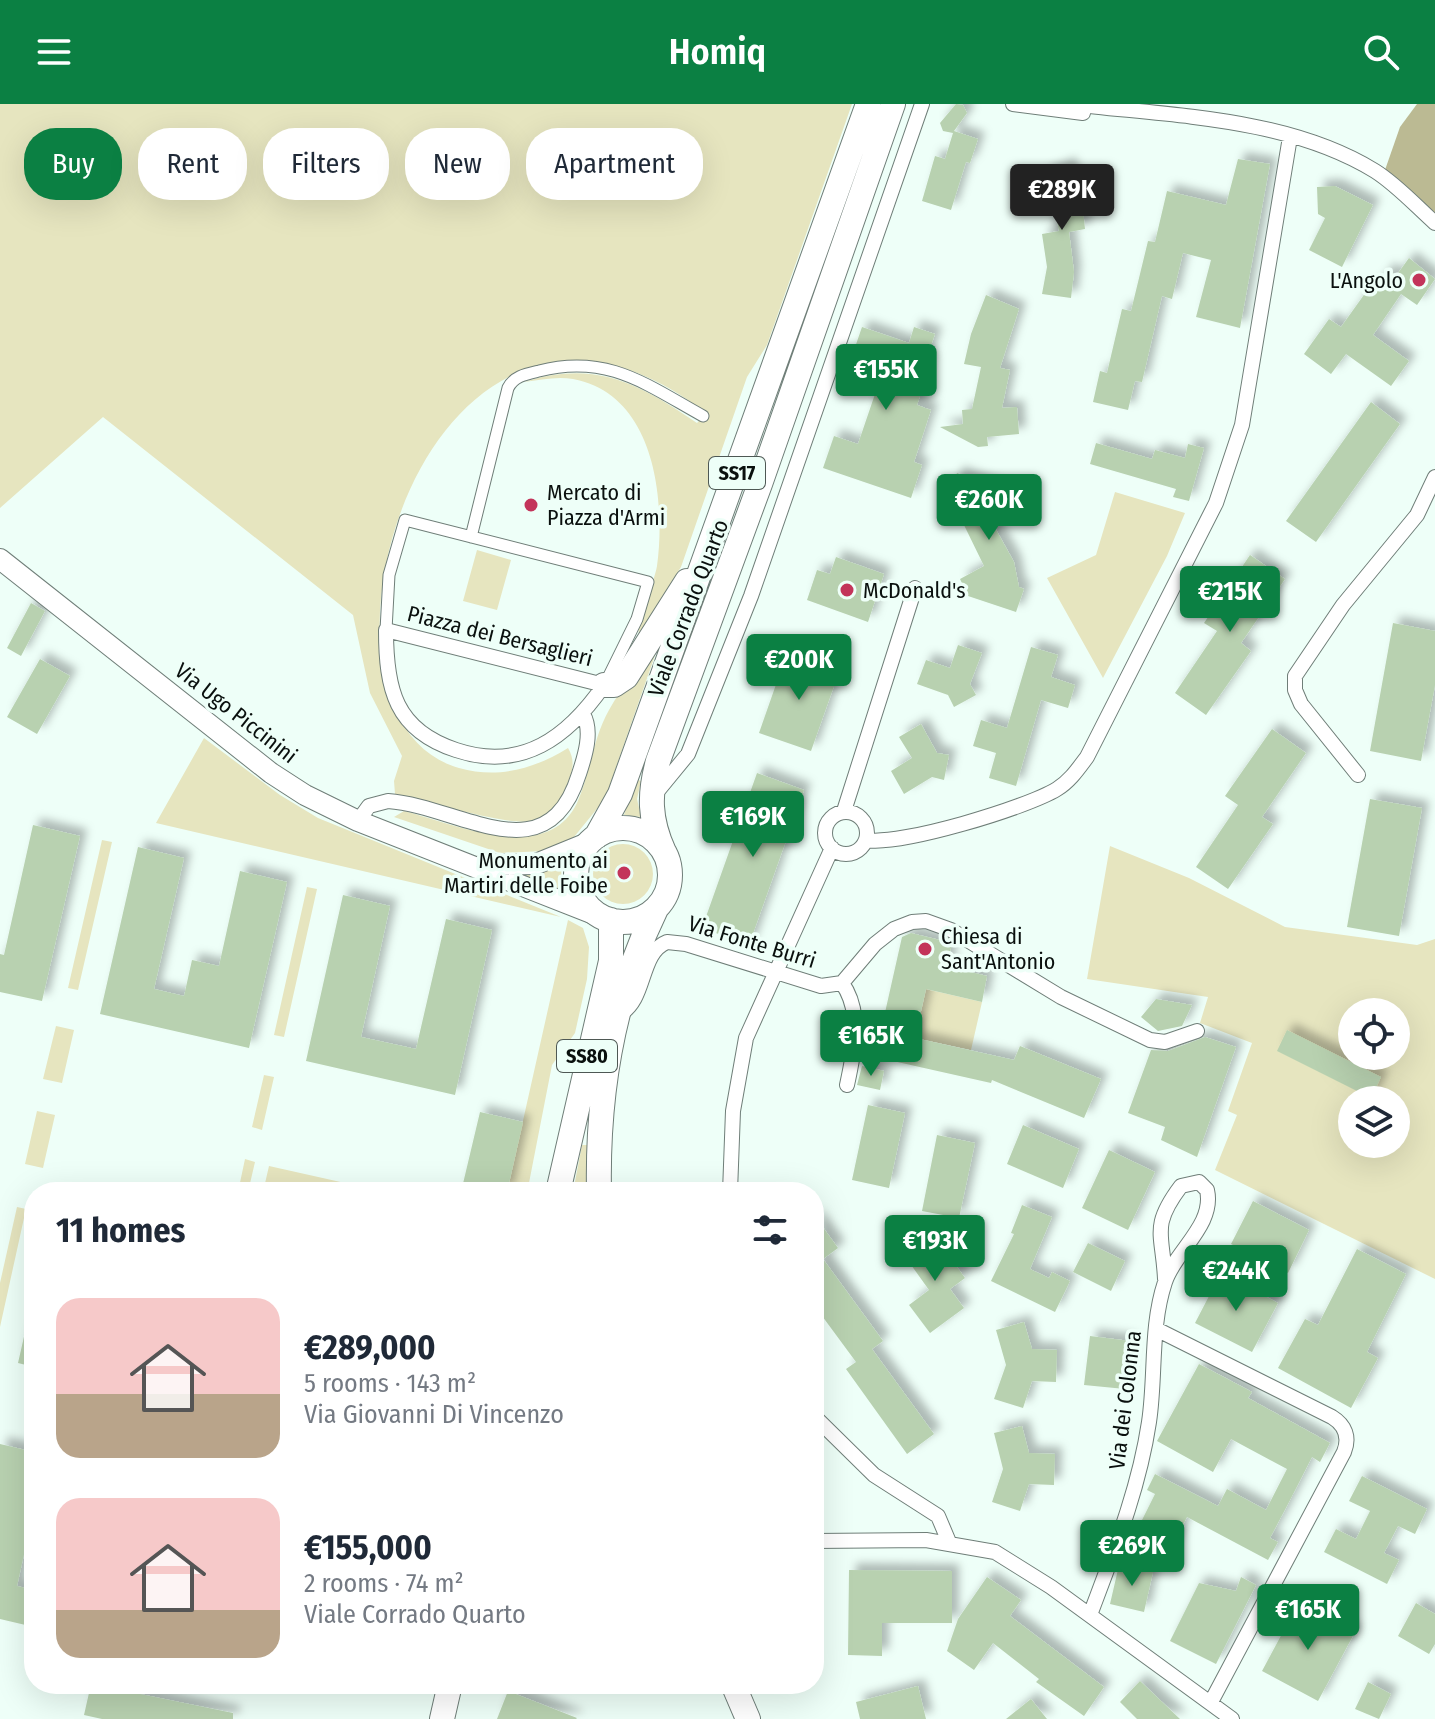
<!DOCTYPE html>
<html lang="en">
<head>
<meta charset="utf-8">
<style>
  :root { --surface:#fff; --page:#f2f2f3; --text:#1f2937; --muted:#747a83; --accent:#0b8043 }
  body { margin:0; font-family:"Fira Sans Condensed",sans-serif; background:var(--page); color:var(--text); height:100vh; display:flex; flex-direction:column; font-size:30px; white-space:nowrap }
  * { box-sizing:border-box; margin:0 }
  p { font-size:26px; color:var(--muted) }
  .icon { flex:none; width:44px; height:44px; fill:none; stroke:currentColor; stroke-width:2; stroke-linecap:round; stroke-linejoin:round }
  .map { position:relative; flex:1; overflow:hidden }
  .side { position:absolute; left:24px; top:1078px; width:800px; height:512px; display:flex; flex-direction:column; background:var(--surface); border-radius:32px; box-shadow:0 8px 32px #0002 }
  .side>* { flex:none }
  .banner { position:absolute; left:24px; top:24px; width:800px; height:72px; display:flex; gap:16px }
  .fabs { position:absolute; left:1338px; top:894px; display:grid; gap:16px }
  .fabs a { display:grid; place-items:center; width:72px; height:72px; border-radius:50%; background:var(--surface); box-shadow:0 8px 32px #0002; font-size:40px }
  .price { position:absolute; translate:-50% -68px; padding:0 18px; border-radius:8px; background:var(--accent); color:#fff; font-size:26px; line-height:52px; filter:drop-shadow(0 2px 4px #0008) }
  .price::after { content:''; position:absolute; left:50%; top:48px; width:24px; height:18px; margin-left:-12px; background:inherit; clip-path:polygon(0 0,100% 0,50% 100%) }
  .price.current { background:#222; color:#fff }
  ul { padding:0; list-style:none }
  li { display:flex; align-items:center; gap:24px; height:200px; padding:0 32px }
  li span { display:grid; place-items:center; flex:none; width:224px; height:160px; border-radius:24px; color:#555 }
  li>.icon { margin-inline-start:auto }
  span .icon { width:96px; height:96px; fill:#fffc; stroke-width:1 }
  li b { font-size:34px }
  h2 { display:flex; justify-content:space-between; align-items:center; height:96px; padding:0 32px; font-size:34px }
  .chip { padding:0 28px; border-radius:32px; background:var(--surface); box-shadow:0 8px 32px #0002; font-size:28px; line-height:72px }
  .chip.current { background:var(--accent); color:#fff }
  header { display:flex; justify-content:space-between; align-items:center; height:104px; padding:0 32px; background:var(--accent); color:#fff; font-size:36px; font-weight:600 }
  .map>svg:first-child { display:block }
</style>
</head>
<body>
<header><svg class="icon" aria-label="menu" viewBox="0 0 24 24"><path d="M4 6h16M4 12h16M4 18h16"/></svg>Homiq<svg class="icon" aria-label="search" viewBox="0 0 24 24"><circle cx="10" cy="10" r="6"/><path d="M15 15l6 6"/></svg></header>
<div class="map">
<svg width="1435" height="1615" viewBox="0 0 1435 1615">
  <defs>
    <filter id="shadow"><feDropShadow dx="7" dy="-7" stdDeviation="4" flood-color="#0004"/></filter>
  </defs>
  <rect width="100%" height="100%" fill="#eefff8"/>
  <path fill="#e6e5bf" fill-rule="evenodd" d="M0 0H852L767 241 747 273 681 463 639 531C636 520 654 479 657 462 666 396 655 290 573 275 557 272 540 276 524 278 596 255 640 280 697 319L706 309C426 93 278 613 459 664 498 675 534 665 568 644 577 659 571 671 565 686 559 702 548 713 530 717 507 722 423 696 395 690L394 677 402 652 370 589 353 511 103 313 0 404Z
    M1115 388 1185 409 1167 452 1103 574 1047 474 1096 451Z
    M477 446 511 456 497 506 463 497Z
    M660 537 605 695 574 733 544 747 500 749 394 713 404 707C455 720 547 762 577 699 590 670 593 634 609 606 622 582 644 560 660 537Z
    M204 634 280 691 318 714 561 813 156 719Z
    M636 675 641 677 637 695 641 713 624 711Z
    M102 736 112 738 78 886 68 884Z
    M593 770a30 30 0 1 1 60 0a30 30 0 1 1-60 0Z
    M1110 742 1189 774 1285 823 1417 841 1435 835V1175L1215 1066 1237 1011 1228 1007 1252 939 1200 919 1208 893 1087 875ZM1352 908H1396V952H1352ZM1352 996H1396V1040H1352Z
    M561 760 562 790 524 772V771Z
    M307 783 317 785 284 933 274 931Z
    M568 816 583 824 589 843 587 875 575 929 552 961 528 1084 523 1083 522 1088H507Z
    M926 885 982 898 971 946 915 934Z
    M56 922 74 926 62 979 43 975Z
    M264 971 274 973 262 1026 252 1023Z
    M37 1007 55 1011 43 1064 25 1060Z
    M582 1041H590L589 1088H573Z
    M245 1055 255 1058 248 1088H238Z
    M269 1062 345 1079 343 1088H263Z
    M17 1103 26 1105 0 1223V1179Z"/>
  <path fill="#bbba93" d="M1417 0H1435V110L1385 66 1400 23Z"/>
  <path fill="#b8d1b0" filter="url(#shadow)" d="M956 0 963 1 967 9 954 27 978 35 970 59 966 58 951 106 922 97 935 52 945 55 953 29 943 27 940 19Z
    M1238 55 1270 60 1240 224 1196 213 1211 156 1183 149 1172 195 1162 192 1142 278 1135 277 1128 306 1093 298 1100 267 1107 269 1122 205 1131 207 1148 137 1155 138 1167 87 1226 101Z
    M1069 60 1082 97 1085 125 1069 128 1074 168 1071 194 1042 190 1047 163 1042 130 1059 127 1053 95 1043 70Z
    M1335 82 1373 101 1342 163 1309 146 1325 114 1318 110 1317 83Z
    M1409 154 1435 175 1417 201 1401 190 1373 231 1409 257 1391 282 1346 250 1331 270 1304 250 1329 215 1341 223 1371 181 1375 183 1388 165 1396 172Z
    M986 191 1019 205 1000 264 1010 266 1002 304 1017 303 1019 330 987 333 988 342 978 343 940 323 963 320 962 306 972 305 981 263 964 260 971 230Z
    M862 223 909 239 914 223 935 230 916 284 922 286 917 301 931 306 914 358 922 361 911 394 823 364 834 332 858 340 875 290 843 278Z
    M1371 298 1400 320 1316 438 1286 417Z
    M1096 339 1152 355 1155 346 1185 354 1188 340 1204 344 1189 397 1173 393 1176 385 1090 360Z
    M957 369 1018 391 1008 415 994 422 1014 458 1019 483 1024 485 1016 508 968 492 960 475 984 462 964 421 968 419 951 380Z
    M1250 451 1285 475 1241 539 1251 547 1206 611 1175 589 1217 527 1204 519Z
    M836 453 884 470 868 518 807 496 817 466 830 470Z
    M31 499 45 507 21 552 7 544Z
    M1393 519 1435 527V581L1421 657 1370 647Z
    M958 541 982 549 970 580 976 591 954 603 948 591 917 580 926 556 950 564Z
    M1031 543 1058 551 1051 573 1075 581 1068 604 1041 596 1016 682 989 674 996 649 973 642 981 616 1007 624Z
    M787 549 839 568 811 647 759 629Z
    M40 555 70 572 37 630 7 613Z
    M921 620 937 649 949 651 944 676 932 673 904 690 891 667 912 654 899 633Z
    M1272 625 1306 649 1262 713 1273 720 1228 785 1196 763 1238 701 1225 692Z
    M757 669 804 686 749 841 702 824Z
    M1370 695 1422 704 1399 832 1347 823Z
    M33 721 80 732 42 897 0 888V850L4 851Z
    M138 743 184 754 154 885 184 892 192 856 219 862 240 767 287 778 249 944 100 910Z
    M343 791 390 802 361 933 416 945 446 815 492 826 455 991 306 957Z
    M911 829 952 839 947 862 987 872 982 898 926 885 915 934 1014 956 1020 942 1101 975 1084 1014 992 976 991 979 875 953 902 833Z
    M1156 895 1192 901 1182 922 1158 927 1141 913Z
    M1287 926 1381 973 1371 994 1277 947Z
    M1205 933 1236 943 1197 1053 1161 1036 1165 1023 1128 1009 1151 946 1168 947Z
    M862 962 884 967 880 986 857 981Z
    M868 1001 905 1009 889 1084 852 1076Z
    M480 1008 523 1018 507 1088H461Z
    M1023 1021 1079 1045 1063 1084 1007 1060Z
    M937 1031 975 1039 959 1114 922 1107Z
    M1109 1046 1155 1068 1128 1126 1082 1104Z
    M1253 1097 1309 1126 1288 1169 1231 1140Z
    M1022 1101 1052 1113 1030 1165 1049 1174 1052 1168 1070 1177 1055 1208 991 1177 1014 1130 1011 1129Z
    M814 1111 838 1144 823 1155 883 1237 872 1245 934 1330 907 1350 846 1265 856 1258 814 1201Z
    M933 1130 965 1174 950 1185 964 1204 930 1229 909 1201 929 1186 904 1151Z
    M1088 1139 1125 1157 1111 1187 1073 1168Z
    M1357 1145 1406 1170 1367 1248 1378 1254 1351 1304 1278 1264 1305 1215 1318 1221Z
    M1221 1169 1278 1199 1252 1248 1195 1219Z
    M28 1215 34 1216V1263L18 1259Z
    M1024 1218 1032 1245 1057 1246 1056 1278 1032 1277 1023 1304 994 1295 1006 1261 996 1226Z
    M1090 1232 1130 1237 1125 1285 1084 1281Z
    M1199 1260 1252 1288 1248 1294 1330 1339 1320 1358 1312 1353 1289 1398 1270 1434 1278 1438 1268 1456 1187 1413 1169 1449 1134 1432 1155 1390 1147 1386 1155 1370 1218 1402 1227 1385 1266 1406 1287 1365 1231 1335 1213 1368 1157 1337Z
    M1022 1322 1029 1349 1055 1350 1054 1381 1029 1380 1020 1407 992 1398 1003 1365 994 1329Z
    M0 1340 34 1348V1405L17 1482 34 1486V1523L0 1515Z
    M1362 1372 1427 1405 1415 1430 1398 1422 1384 1449 1399 1456 1387 1480 1324 1448 1336 1425 1356 1435 1370 1407 1349 1397Z
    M1119 1461 1153 1468 1144 1508 1110 1500Z
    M849 1466 952 1467V1519H882V1552L848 1551Z
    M987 1473 1021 1496 1010 1512 1104 1583 1084 1612 1036 1578 1039 1575 993 1539 974 1566 947 1547 958 1515Z
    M1241 1473 1256 1481 1216 1560 1170 1537 1199 1479 1236 1487Z
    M1299 1498 1355 1528 1318 1597 1262 1567Z
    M1416 1499 1435 1510V1540L1429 1550 1398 1532Z
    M1140 1577 1180 1615H1137L1120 1598Z
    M1368 1578 1391 1590 1379 1615 1355 1605Z
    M91 1580 233 1609V1615H102L84 1611Z
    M918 1582 926 1615H860L856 1598Z
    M508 1587 577 1614 576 1615H497Z
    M1031 1595 1047 1615H1006Z"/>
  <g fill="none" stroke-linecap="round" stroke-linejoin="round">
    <g stroke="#6f7e78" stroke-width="13">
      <path id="pedestrian" d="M471 433 508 284C514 272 526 270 539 267 607 249 647 281 703 312
        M386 526 389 471 405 416 648 478 637 515 606 578"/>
    </g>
    <g stroke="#6f7e78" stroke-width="16">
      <path id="minor" d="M1013 0 1083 9
        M1071 0C1171 12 1287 13 1375 67 1397 81 1416 102 1435 119
        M386 526 604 581C568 633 522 668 456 646 395 626 386 585 386 526Z
        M1358 671 1301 600 1295 586V572L1343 501 1417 411 1435 373
        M656 689 688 650 751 492 922 0
        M844 707 915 484
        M825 729a21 21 0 1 1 42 0a21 21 0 1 1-42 0Z
        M358 717 369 702 388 697C460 702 547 774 579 670 585 652 593 627 583 610
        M866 736C900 742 1026 704 1057 685 1070 677 1078 665 1087 653L1216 399 1242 321 1290 33
        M842 879C863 908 854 949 847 981
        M620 910C647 895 639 849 667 838L686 840 821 882 842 879 875 840 894 825 912 818 926 817 951 826 1061 893 1150 936 1165 938 1197 927
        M730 1088 733 1007 746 934 832 744
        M1156 1225 1332 1313C1345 1321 1350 1333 1344 1348L1211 1598
        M814 1312 874 1371 938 1412 949 1438
        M814 1437 926 1436 995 1448 1051 1483 1232 1615
        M1090 1511C1114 1447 1139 1385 1149 1318 1156 1272 1150 1223 1165 1178 1175 1147 1215 1121 1207 1086L1199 1078 1181 1082C1150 1123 1163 1130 1165 1175"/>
    </g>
    <g stroke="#6f7e78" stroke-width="22">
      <path id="secondary" d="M0 455 271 669 305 691 358 717 604 814
        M483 761 536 760 590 738"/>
    </g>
    <g stroke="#6f7e78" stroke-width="26">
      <path id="primary" d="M604 581H614L626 573 687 477
        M576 771a47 47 0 1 1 94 0a47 47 0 1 1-94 0Z
        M596 733 620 690 868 0
        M664 748C649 715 649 690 658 657L760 380 893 0
        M558 1088 611 857V816
        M599 1088C597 990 613 893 656 805
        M733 1580 748 1615
        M442 1615 450 1580"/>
    </g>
    <use href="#pedestrian" stroke="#fff" stroke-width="11"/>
    <use href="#minor" stroke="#fff" stroke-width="14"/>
    <use href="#secondary" stroke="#fff" stroke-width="20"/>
    <use href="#primary" stroke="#fff" stroke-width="24"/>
  </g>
  <g fill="#c3345a" stroke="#eefff8" stroke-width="3">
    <circle cx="1419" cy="176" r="8"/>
    <circle cx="531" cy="401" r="8"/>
    <circle cx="847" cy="486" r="8"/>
    <circle cx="624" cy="769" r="8"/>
    <circle cx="925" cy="845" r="8"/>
  </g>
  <g text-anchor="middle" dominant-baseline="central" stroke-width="7" stroke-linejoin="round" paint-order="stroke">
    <g fill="#eefff8" stroke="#4e5854" stroke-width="2">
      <rect x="709" y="353" width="56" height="32" rx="6"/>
      <rect x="557" y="936" width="60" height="32" rx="6"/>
    </g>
    <g font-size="20" font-weight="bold" fill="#0a100e">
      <text x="737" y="369">SS17</text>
      <text x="587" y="952">SS80</text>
    </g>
    <g font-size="22" fill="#0a100e" stroke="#eefff8" text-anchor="start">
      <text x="1403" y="176" text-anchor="end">L'Angolo</text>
      <text x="547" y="388">Mercato di<tspan x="547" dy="25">Piazza d'Armi</tspan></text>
      <text x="863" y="486">McDonald's</text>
      <text x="608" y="756" text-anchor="end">Monumento ai<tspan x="608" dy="25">Martiri delle Foibe</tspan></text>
      <text x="941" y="832">Chiesa di<tspan x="941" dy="25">Sant'Antonio</tspan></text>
    </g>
    <g font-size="22" fill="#0a100e" stroke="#eefff8">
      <text transform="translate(688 504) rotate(-69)">Viale Corrado Quarto</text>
      <text transform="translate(500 532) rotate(14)">Piazza dei Bersaglieri</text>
      <text transform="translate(236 609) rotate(38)">Via Ugo Piccinini</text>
      <text transform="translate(752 838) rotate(17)">Via Fonte Burri</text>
      <text transform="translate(1125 1296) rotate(-83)">Via dei Colonna</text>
    </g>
  </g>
</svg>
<div class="fabs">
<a><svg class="icon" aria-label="locate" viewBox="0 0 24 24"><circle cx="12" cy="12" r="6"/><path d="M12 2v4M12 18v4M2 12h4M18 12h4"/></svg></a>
<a><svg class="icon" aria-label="layers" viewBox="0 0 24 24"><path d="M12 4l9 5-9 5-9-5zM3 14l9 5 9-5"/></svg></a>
</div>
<b class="price current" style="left:1062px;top:128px">€289K</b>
<b class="price" style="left:886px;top:308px">€155K</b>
<b class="price" style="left:989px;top:438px">€260K</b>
<b class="price" style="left:1230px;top:530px">€215K</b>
<b class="price" style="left:799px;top:598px">€200K</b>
<b class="price" style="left:753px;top:755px">€169K</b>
<b class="price" style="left:871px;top:974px">€165K</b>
<b class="price" style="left:935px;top:1179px">€193K</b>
<b class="price" style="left:1236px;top:1209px">€244K</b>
<b class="price" style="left:1132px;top:1484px">€269K</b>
<b class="price" style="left:1308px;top:1548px">€165K</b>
<div class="banner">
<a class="chip current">Buy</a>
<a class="chip">Rent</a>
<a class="chip">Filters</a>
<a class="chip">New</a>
<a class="chip">Apartment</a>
</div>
<section class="side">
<h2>11 homes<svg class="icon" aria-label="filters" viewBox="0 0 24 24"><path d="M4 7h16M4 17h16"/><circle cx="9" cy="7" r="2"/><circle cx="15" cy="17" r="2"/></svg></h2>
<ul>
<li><span style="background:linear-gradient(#f6c9c9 60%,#b9a48a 0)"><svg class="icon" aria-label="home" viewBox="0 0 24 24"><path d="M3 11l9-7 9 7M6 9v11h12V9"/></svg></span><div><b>€289,000</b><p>5 rooms · 143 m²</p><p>Via Giovanni Di Vincenzo</p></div></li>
<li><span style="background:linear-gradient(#f6c9c9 70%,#b9a48a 0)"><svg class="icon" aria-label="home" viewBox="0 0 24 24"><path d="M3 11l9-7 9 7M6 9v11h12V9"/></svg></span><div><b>€155,000</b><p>2 rooms · 74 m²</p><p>Viale Corrado Quarto</p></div></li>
</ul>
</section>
</div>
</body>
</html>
